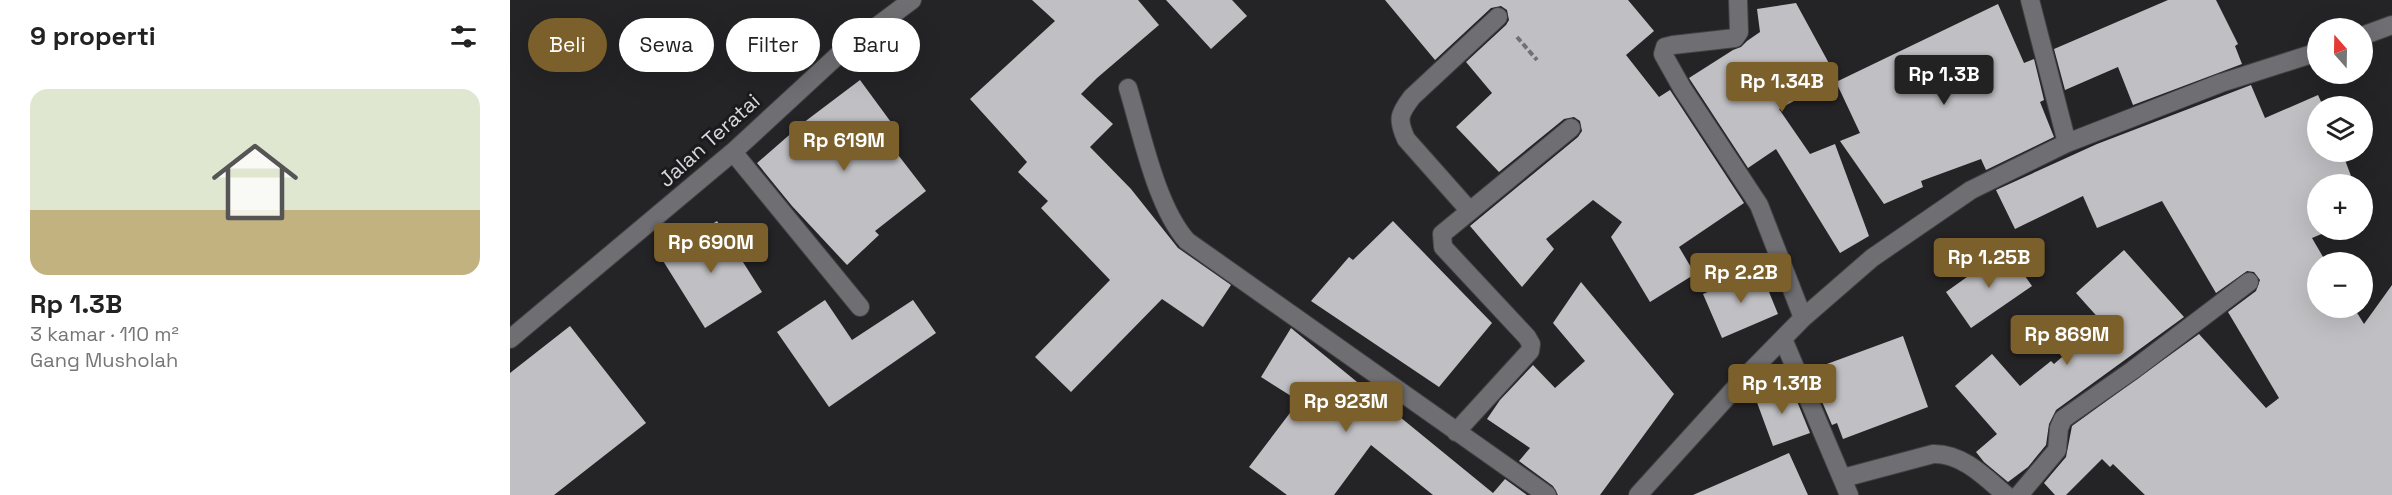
<!DOCTYPE html>
<html lang="id">
<head>
<meta charset="utf-8">
<style>
  :root { --surface:#fff; --page:#f2f2f2; --text:#222; --muted:#767676; --line:#e0e0e0; --accent:#7b602b }
  body { margin:0; font-family:"Space Grotesk",sans-serif; background:var(--page); color:var(--text); height:100vh; display:flex; flex-direction:column; font-size:22px; white-space:nowrap }
  * { box-sizing:border-box; margin:0 }
  p { font-size:20px; color:var(--muted) }
  .icon { flex:none; width:33px; height:33px; fill:none; stroke:currentColor; stroke-width:2; stroke-linecap:round; stroke-linejoin:round }
  .map { position:relative; flex:1; overflow:hidden }
  .side { display:flex; flex-direction:column; background:var(--surface); width:510px }
  .side>* { flex:none }
  .top-card { position:absolute; left:18px; top:18px; width:570px; height:54px; display:flex; gap:12px }
  .needle { width:39px; rotate:340deg }
  .fabs { position:absolute; left:1797px; top:18px; display:grid; gap:12px }
  .fabs a { display:grid; place-items:center; width:66px; height:66px; border-radius:50%; background:var(--surface); box-shadow:0 6px 24px #0002; font-size:30px }
  .price { position:absolute; translate:-50% -51px; padding:0 14px; border-radius:6px; background:var(--accent); color:#fff; font-size:20px; line-height:39px; filter:drop-shadow(0 2px 3px #0008) }
  .price::after { content:''; position:absolute; left:50%; top:36px; width:18px; height:14px; margin-left:-9px; background:inherit; clip-path:polygon(0 0,100% 0,50% 100%) }
  .price.active { background:#222; color:#fff }
  ul { padding:0; list-style:none }
  li { display:grid; align-content:center; gap:12px; height:318px; padding:0 30px }
  li+li { border-top:2px solid var(--line) }
  li span { display:grid; place-items:center; height:186px; border-radius:18px; color:#555 }
  li>.icon { margin-inline-start:auto }
  span .icon { width:108px; height:108px; fill:#fffc; stroke-width:1 }
  li b { font-size:26px }
  h2 { display:flex; justify-content:space-between; align-items:center; height:72px; padding:0 30px; font-size:26px }
  .chip { padding:0 21px; border-radius:27px; background:var(--surface); box-shadow:0 6px 24px #0002; font-size:21px; line-height:54px }
  .chip.active { background:var(--accent); color:#fff }
  main { display:flex; flex:1; min-height:0 }
  .map>svg:first-child { display:block }
</style>
</head>
<body>
<main>
<section class="side">
<h2>9 properti<svg class="icon" aria-label="filters" viewBox="0 0 24 24"><path d="M4 7h16M4 17h16"/><circle cx="9" cy="7" r="2"/><circle cx="15" cy="17" r="2"/></svg></h2>
<ul>
<li><span style="background:linear-gradient(#dfe7d0 65%,#c2b280 0)"><svg class="icon" aria-label="home" viewBox="0 0 24 24"><path d="M3 11l9-7 9 7M6 9v11h12V9"/></svg></span><div><b>Rp 1.3B</b><p>3 kamar · 110 m²</p><p>Gang Musholah</p></div></li>
</ul>
</section>
<div class="map">
<svg width="1882" height="495" viewBox="0 0 1882 495">
  <rect width="100%" height="100%" fill="#242427"/>
  <path fill="#c0c0c4" d="M522 0H628L649 25 587 78 571 94 603 124 580 147 621 189 668 248 721 285 693 327 652 299 561 392 525 357 600 280 531 208 538 201 508 172 517 162 460 99 545 21Z
    M656 0H722L737 16 701 49Z
    M875 0H1118L1144 31 1116 55 1149 97 1160 90 1234 203 1169 247 1185 274 1140 302 1101 237 1112 222 1083 200 1036 239 1044 249 1012 287 960 226 1068 137 1072 131 1070 121 1064 117 1054 119 989 172 946 127 982 93 956 62 996 25 999 20 997 10 991 6 981 8 925 60Z
    M1658 0H1706L1728 44 1725 46 1732 64 1623 105 1608 67 1555 90 1544 49Z
    M1286 3 1327 78 1269 109 1300 154 1325 144 1359 236 1330 253 1266 149 1238 168 1179 78 1223 50 1231 47 1237 41 1250 32 1247 9Z
    M1488 4 1514 63 1524 59 1534 100 1530 102 1544 137 1476 170 1471 159 1411 181 1413 187 1374 204 1330 141 1350 133 1326 82Z
    M350 80 386 129 375 138 416 191 365 231 369 235 337 265 282 206 247 163 293 123Z
    M1741 85 1755 118 1808 95 1813 106H1808V152H1832L1844 184H1808V230H1821L1802 238 1816 262H1808V308H1844L1854 324 1882 285V495H1635L1603 464 1600 467 1592 459 1556 495H1545L1534 483 1556 457 1562 426 1689 334 1756 408 1769 398 1718 312 1746 291 1750 280 1744 272 1737 271 1706 293 1652 201 1587 228 1573 196 1505 229 1486 190 1587 144Z
    M207 221 252 292 195 328 150 256Z
    M883 221 982 323 929 387 801 301 839 257 843 260Z
    M1496 249 1522 286 1461 328 1436 292Z
    M1614 250 1674 317 1546 410 1539 424 1536 445 1518 467 1498 482 1474 462 1466 452 1487 434 1445 386 1482 354 1510 386 1541 361 1544 364 1592 322 1566 293Z
    M1250 270 1268 314 1212 338 1193 294Z
    M1071 282 1164 394 1090 495H1048L1043 486 1009 461 1020 448 977 419 990 400 1023 365 1045 388 1075 361 1043 323Z
    M315 300 342 340 403 300 426 333 319 407 267 332Z
    M60 326 136 423 44 495H0V373Z
    M781 328 983 493 995 479 1017 495H923L861 445 824 495H777L739 467 789 401 751 377Z
    M1393 336 1418 407 1333 439 1327 423 1322 425 1301 376 1308 374 1306 368Z
    M1280 384 1300 433 1263 446 1245 397Z
    M1279 453 1298 495H1183Z"/>
  <g fill="none" stroke-linecap="round" stroke-linejoin="round">
    <g stroke="#424245" stroke-width="20">
      <path id="minor" d="M1228 0 1229 32 1225 38 1163 45 1155 47 1153 54 1172 88 1249 205 1293 318
        M1520 0 1557 143
        M1852 36 1882 25
        M618 88C632 134 646 206 677 241L1037 495
        M223 152 350 307
        M959 210 896 139C887 119 889 114 902 97L988 17
        M0 339 223 152 326 57 402 0
        M1273 339 1339 495
        M946 432 1020 351 1021 344 1017 337 933 247 932 234 1061 128
        M1333 478 1423 454C1452 453 1475 477 1496 495
        M1128 495 1236 376 1293 318 1362 258 1461 190 1557 143 1711 83 1808 52
        M1509 495 1547 450 1549 428 1553 419 1623 370 1739 282"/>
    </g>
    <path stroke="#717173" stroke-width="4" stroke-dasharray="6 3" stroke-linecap="butt" d="M1007 37 1027 60"/>
    <use href="#minor" stroke="#6f6e72" stroke-width="18"/>
  </g>
  <g text-anchor="middle" dominant-baseline="central" stroke-width="6" stroke-linejoin="round" paint-order="stroke">
    <g font-size="21" fill="#d8d8da" stroke="#1b1a1e">
      <text transform="translate(199 140) rotate(-42)">Jalan Teratai</text>
    </g>
  </g>
</svg>
<div class="fabs">
<a><svg class="needle" viewBox="-14 -14 28 28"><path d="M0-13l5 13h-10z" fill="#e53935"/><path d="M0 13l5-13h-10z" fill="#767676"/></svg></a>
<a><svg class="icon" aria-label="layers" viewBox="0 0 24 24"><path d="M12 4l9 5-9 5-9-5zM3 14l9 5 9-5"/></svg></a>
<a>+</a>
<a>−</a>
</div>
<b class="price active" style="left:1434px;top:106px">Rp 1.3B</b>
<b class="price" style="left:1272px;top:113px">Rp 1.34B</b>
<b class="price" style="left:334px;top:172px">Rp 619M</b>
<b class="price" style="left:201px;top:274px">Rp 690M</b>
<b class="price" style="left:1479px;top:289px">Rp 1.25B</b>
<b class="price" style="left:1231px;top:304px">Rp 2.2B</b>
<b class="price" style="left:1557px;top:366px">Rp 869M</b>
<b class="price" style="left:1272px;top:415px">Rp 1.31B</b>
<b class="price" style="left:836px;top:433px">Rp 923M</b>
<div class="top-card">
<a class="chip active">Beli</a>
<a class="chip">Sewa</a>
<a class="chip">Filter</a>
<a class="chip">Baru</a>
</div>
</div>
</main>
</body>
</html>
